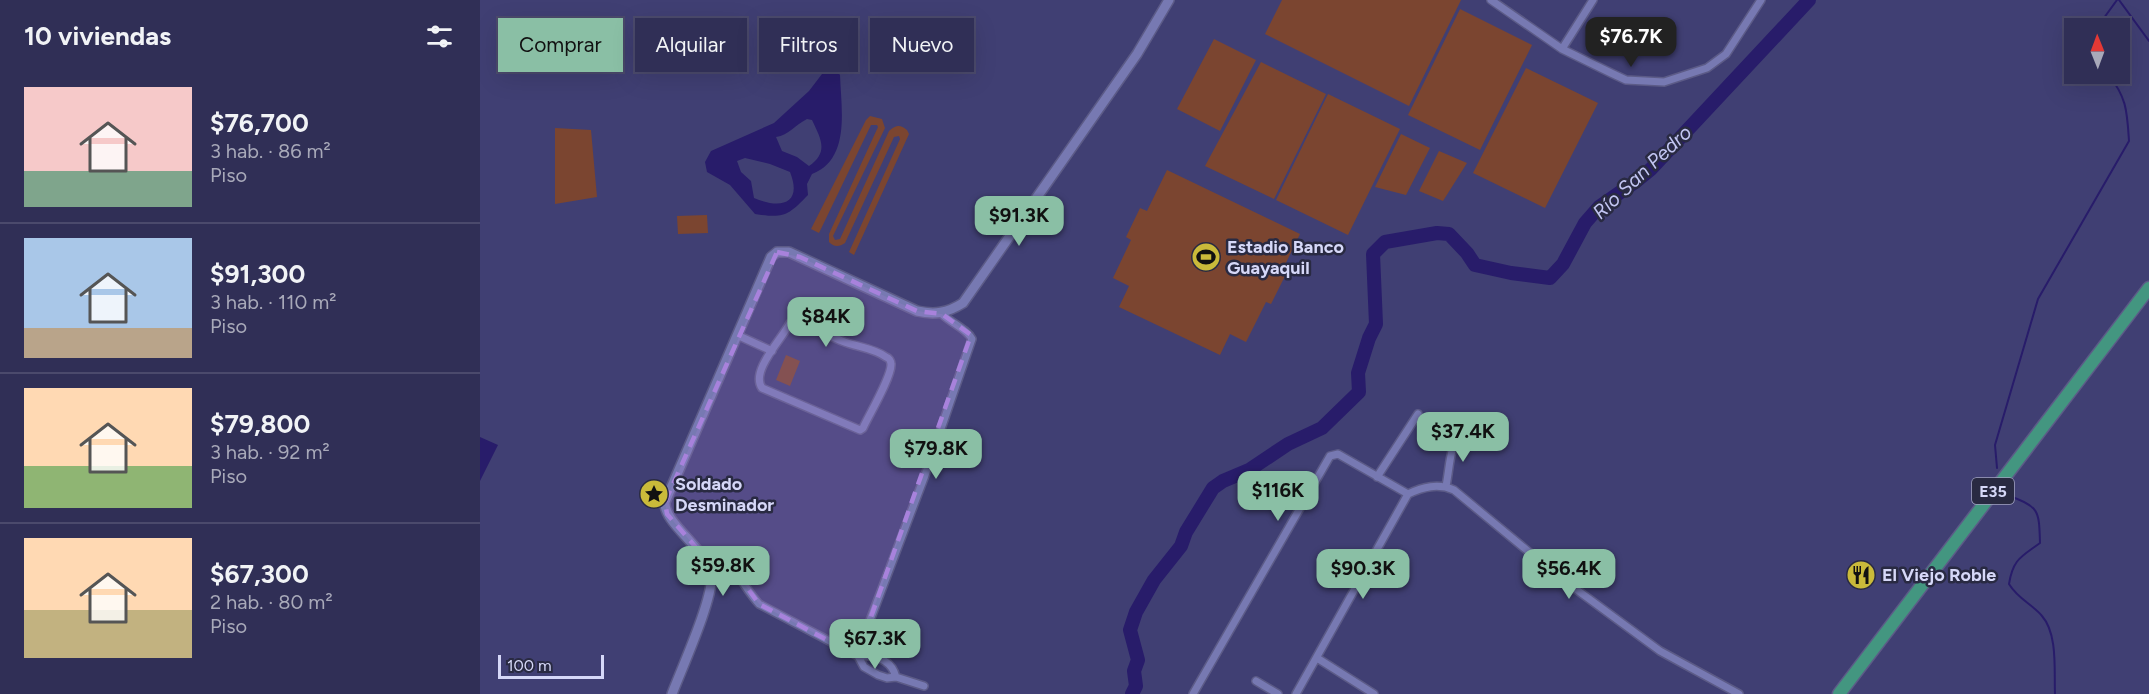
<!DOCTYPE html>
<html lang="es">
<head>
<meta charset="utf-8">
<style>
  :root { --surface:#302f56; --page:#38375c; --text:#f1f3f6; --muted:#a8a9b9; --line:#4b4a6c; --accent:#8abfa5 }
  body { margin:0; font-family:Figtree,sans-serif; background:var(--page); color:var(--text); height:100vh; display:flex; flex-direction:column; font-size:22px; white-space:nowrap }
  * { box-sizing:border-box; margin:0 }
  p { font-size:20px; color:var(--muted) }
  .icon { flex:none; width:33px; height:33px; fill:none; stroke:currentColor; stroke-width:2; stroke-linecap:round; stroke-linejoin:round }
  .map { position:relative; flex:1; overflow:hidden }
  .details { display:flex; flex-direction:column; background:var(--surface); width:480px }
  .details>* { flex:none }
  .guide { position:absolute; left:18px; top:18px; width:570px; height:54px; display:flex; gap:12px }
  .needle { width:39px; rotate:359deg }
  .buttons { position:absolute; left:1584px; top:18px; display:grid; gap:12px }
  .buttons a { display:grid; place-items:center; width:66px; height:66px; border-radius:0px; background:var(--surface); box-shadow:0 6px 24px #0002,0 0 0 2px var(--line); font-size:30px }
  .scale { position:absolute; left:18px; bottom:15px; width:106px; box-sizing:border-box; padding-left:6px; border:3px solid #d6d8f8; border-top:0; font-size:16px; line-height:21px; white-space:nowrap; color:#d6d8f8; -webkit-text-stroke:4px #292a42; paint-order:stroke }
  .price { position:absolute; translate:-50% -51px; padding:0 14px; border-radius:12px; background:var(--accent); color:#111; font-size:20px; line-height:39px; filter:drop-shadow(0 2px 3px #0008) }
  .price::after { content:''; position:absolute; left:50%; top:36px; width:18px; height:14px; margin-left:-9px; background:inherit; clip-path:polygon(0 0,100% 0,50% 100%) }
  .price.active { background:#222; color:#fff }
  ul { padding:0; list-style:none }
  li { display:flex; align-items:center; gap:18px; height:150px; padding:0 24px }
  li+li { border-top:2px solid var(--line) }
  li span { display:grid; place-items:center; flex:none; width:168px; height:120px; border-radius:0px; color:#555 }
  li>.icon { margin-inline-start:auto }
  span .icon { width:72px; height:72px; fill:#fffc; stroke-width:1 }
  li b { font-size:26px }
  h2 { display:flex; justify-content:space-between; align-items:center; height:72px; padding:0 24px; font-size:26px }
  .pill { padding:0 21px; border-radius:0px; background:var(--surface); box-shadow:0 6px 24px #0002,0 0 0 2px var(--line); font-size:21px; line-height:54px }
  .pill.active { background:var(--accent); color:#111 }
  main { display:flex; flex:1; min-height:0 }
  .map>svg:first-child { display:block }
</style>
</head>
<body>
<main>
<section class="details">
<h2>10 viviendas<svg class="icon" aria-label="filters" viewBox="0 0 24 24"><path d="M4 7h16M4 17h16"/><circle cx="9" cy="7" r="2"/><circle cx="15" cy="17" r="2"/></svg></h2>
<ul>
<li><span style="background:linear-gradient(#f6c9c9 70%,#7fa58c 0)"><svg class="icon" aria-label="home" viewBox="0 0 24 24"><path d="M3 11l9-7 9 7M6 9v11h12V9"/></svg></span><div><b>$76,700</b><p>3 hab. · 86 m²</p><p>Piso</p></div></li>
<li><span style="background:linear-gradient(#a9c7e8 75%,#b9a48a 0)"><svg class="icon" aria-label="home" viewBox="0 0 24 24"><path d="M3 11l9-7 9 7M6 9v11h12V9"/></svg></span><div><b>$91,300</b><p>3 hab. · 110 m²</p><p>Piso</p></div></li>
<li><span style="background:linear-gradient(#ffd9b3 65%,#8fb573 0)"><svg class="icon" aria-label="home" viewBox="0 0 24 24"><path d="M3 11l9-7 9 7M6 9v11h12V9"/></svg></span><div><b>$79,800</b><p>3 hab. · 92 m²</p><p>Piso</p></div></li>
<li><span style="background:linear-gradient(#ffd9b3 60%,#c2b280 0)"><svg class="icon" aria-label="home" viewBox="0 0 24 24"><path d="M3 11l9-7 9 7M6 9v11h12V9"/></svg></span><div><b>$67,300</b><p>2 hab. · 80 m²</p><p>Piso</p></div></li>
</ul>
</section>
<div class="map">
<svg width="1669" height="694" viewBox="0 0 1669 694">
  <rect width="100%" height="100%" fill="#403f73"/>
  <path fill="#7b4530" d="M802 0H981L929 106 785 34Z
    M980 9 1052 45 1000 150 928 115Z
    M734 39 776 60 740 131 697 109Z
    M781 62 846 94 794 199 725 166Z
    M1046 68 1118 103 1065 208 993 173Z
    M848 94 920 129 868 235 796 200Z
    M390 116 402 119 405 128 353 236 355 240 360 239 409 131C416 125 420 124 427 130L429 134 374 255 369 252 420 139 419 136 414 137 365 243C359 247 354 247 349 242V234L398 127 397 125H391L339 233 331 229 386 120Z
    M75 128 111 130 117 197 75 204Z
    M921 134 950 148 926 195 895 187Z
    M959 151 987 163 963 201 939 191Z
    M687 170 820 234 801 273 805 276 791 304 786 302 766 342 750 334 740 355 639 307 649 286 633 278 651 240 646 237 660 208 667 211Z
    M227 215 228 233 198 234 197 216Z
    M306 355 320 361 310 386 296 380Z"/>
  <path fill="#281c6a" fill-rule="evenodd" d="M350 69 357 71 360 75C361 108 371 159 332 174L327 184 328 195C307 217 303 218 275 214L250 185 227 172 225 162 231 151 294 123 329 91 342 74ZM327 119 332 120C341 139 349 152 329 166L317 157 302 151 296 137C309 135 315 125 327 119ZM265 158 290 164 310 172C323 205 300 209 274 198L271 181 261 172 257 161Z
    M0 437 18 445 0 481Z"/>
  <g fill="none" stroke-linecap="round" stroke-linejoin="round">
    <path stroke="#281c6a" stroke-width="2" d="M1639 0 1669 41
      M1619 28 1621 22 1637 0
      M1517 468 1515 445 1558 299 1649 141C1647 111 1647 98 1628 74
      M1529 496C1560 506 1559 512 1560 543 1541 557 1533 559 1529 584 1538 599 1552 604 1562 616 1578 634 1574 671 1575 694"/>
    <path stroke="#281c6a" stroke-width="14" d="M652 694 656 686 654 671 658 660 650 630 656 612 674 580 701 546 706 532 733 488 743 481 769 470 808 444 842 428 879 392 878 373 889 338 896 324 893 254 905 242 957 233 969 234 987 253 995 265 1031 273 1070 278 1083 264 1105 223 1119 207 1155 182 1171 169 1329 0"/>
    <g stroke="#5c5b87" stroke-width="10">
      <path id="minor" d="M1011 0 1082 49 1131 73 1146 80 1184 82 1227 68 1246 54 1281 0
        M1082 49 1113 0
        M310 323C328 322 346 335 362 341 376 347 394 348 406 357 409 358 411 361 411 364 412 376 389 415 383 428L380 430 282 388C270 371 302 339 310 323Z
        M257 335 292 351
        M897 477 938 414
        M966 486C970 467 969 446 982 431
        M225 558C255 559 260 583 279 604L378 656 384 667 398 675 407 678 416 677 444 686
        M368 651 386 631 444 478 492 339C487 329 471 323 462 314
        M378 656C395 655 411 659 416 677
        M837 658 894 694
        M776 681 798 694
        M713 694 850 456 858 454 928 494
        M816 694 928 494C943 487 958 483 974 490L1078 576 1180 651 1259 694"/>
    </g>
    <g stroke="#5c5b87" stroke-width="12">
      <path id="tertiary" d="M192 694C201 670 235 595 231 575 227 549 183 523 185 502L291 257 297 252H309L437 311C455 315 467 313 483 303L657 54 689 0"/>
    </g>
    <g stroke="#5c5b87" stroke-width="15">
      <path id="trunk" d="M1359 694 1669 288"/>
    </g>
    <use href="#minor" stroke="#7779b2" stroke-width="7"/>
    <use href="#tertiary" stroke="#7779b2" stroke-width="9"/>
    <use href="#trunk" stroke="#439680" stroke-width="12"/>
  </g>
  <path fill="#a882dc" fill-opacity="0.2" stroke="#a882dc" stroke-width="4.5" stroke-dasharray="12 8" stroke-linejoin="round" d="M297 252 320 257 437 311 462 314 491 335 386 631 368 651 279 604 252 567 225 558 187 514 185 502Z"/>
  <defs>
    <g id="stadium-disc" transform="scale(1.5)"><circle r="9.5" fill="#caba3a" stroke="#292a42"/><path d="M0-5a6.5 5 0 1 0 0 10a6.5 5 0 1 0 0-10ZM-3.5-1.8h7v3.6h-7Z" fill="#111"/></g>
    <g id="sight-disc" transform="scale(1.5)"><circle r="9.5" fill="#caba3a" stroke="#292a42"/><path d="M0-6L1.8-2.2L6-1.7L2.9 1.2L3.7 5.4L0 3.3L-3.7 5.4L-2.9 1.2L-6-1.7L-1.8-2.2Z" fill="#111"/></g>
    <g id="restaurant-disc" transform="scale(1.5)"><circle r="9.5" fill="#caba3a" stroke="#292a42"/><path d="M-5-6h1v4h1v-4h1v4h1v-4h1v5L-1.5 .5V6h-2V.5L-5-1ZM5-6V6H3V1.5H1.5Q1.5-4 5-6Z" fill="#111"/></g>
  </defs>
  <g fill-rule="evenodd">
    <use href="#stadium-disc" x="726" y="257"/>
    <use href="#sight-disc" x="174" y="494"/>
    <use href="#restaurant-disc" x="1381" y="575"/>
  </g>
  <g text-anchor="middle" dominant-baseline="central" stroke-width="5" stroke-linejoin="round" paint-order="stroke">
    <rect fill="#292a42" stroke="#a2a4c1" stroke-width="1.5" x="1492" y="478" width="42" height="26" rx="4.5"/>
    <g font-size="16" font-weight="bold" fill="#d6d8f8">
      <text x="1513" y="491">E35</text>
    </g>
    <g font-size="18" font-weight="bold" fill="#d6d8f8" stroke="#292a42" text-anchor="start">
      <text x="747" y="247">Estadio Banco<tspan x="747" dy="21">Guayaquil</tspan></text>
      <text x="195" y="484">Soldado<tspan x="195" dy="21">Desminador</tspan></text>
      <text x="1402" y="575">El Viejo Roble</text>
    </g>
    <g font-size="20" font-style="italic" fill="#c3c6f3" stroke="#292a42">
      <text transform="translate(1162 172) rotate(-43)">Río San Pedro</text>
    </g>
  </g>
</svg>
<div class="buttons">
<a><svg class="needle" viewBox="-14 -14 28 28"><path d="M0-13l5 13h-10z" fill="#e53935"/><path d="M0 13l5-13h-10z" fill="#a8a9b9"/></svg></a>
</div>
<div class="scale">100 m</div>
<b class="price active" style="left:1151px;top:68px">$76.7K</b>
<b class="price" style="left:539px;top:247px">$91.3K</b>
<b class="price" style="left:346px;top:348px">$84K</b>
<b class="price" style="left:983px;top:463px">$37.4K</b>
<b class="price" style="left:456px;top:480px">$79.8K</b>
<b class="price" style="left:798px;top:522px">$116K</b>
<b class="price" style="left:243px;top:597px">$59.8K</b>
<b class="price" style="left:883px;top:600px">$90.3K</b>
<b class="price" style="left:1089px;top:600px">$56.4K</b>
<b class="price" style="left:395px;top:670px">$67.3K</b>
<div class="guide">
<a class="pill active">Comprar</a>
<a class="pill">Alquilar</a>
<a class="pill">Filtros</a>
<a class="pill">Nuevo</a>
</div>
</div>
</main>
</body>
</html>
